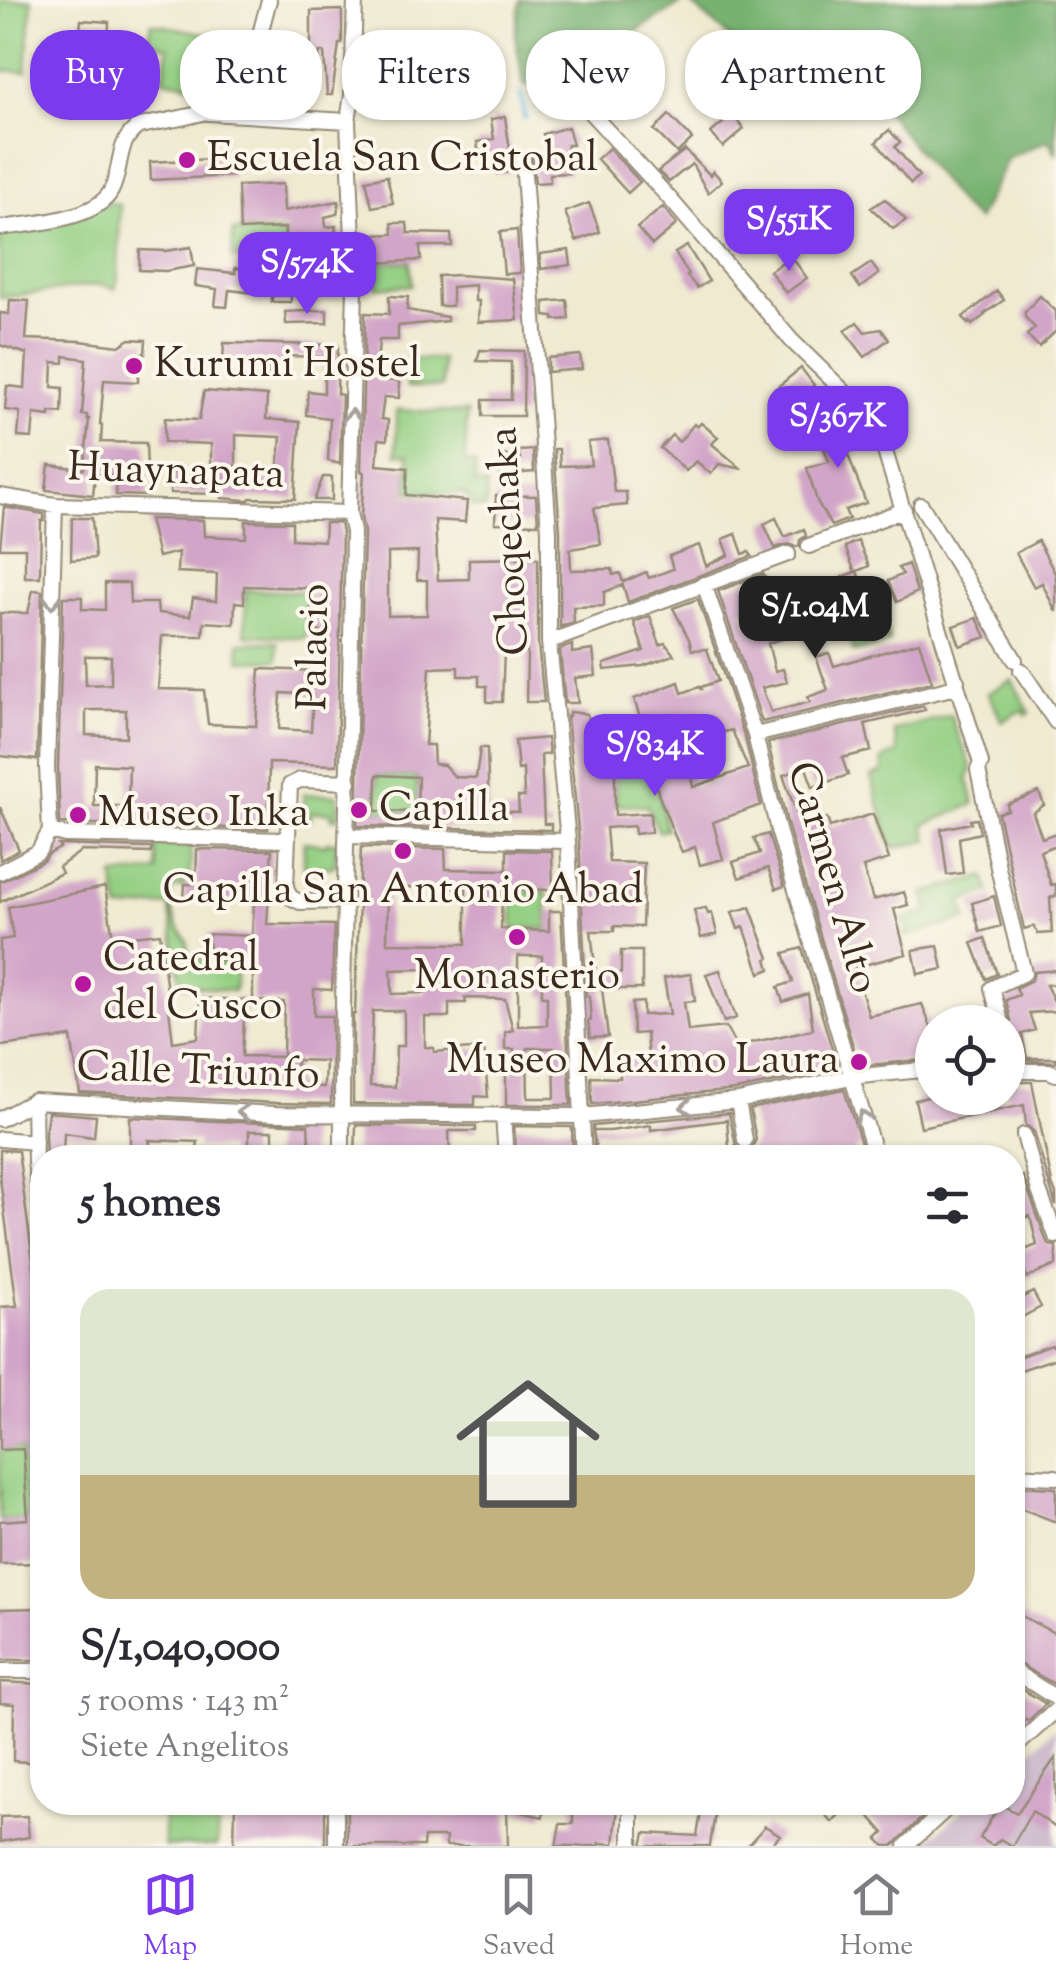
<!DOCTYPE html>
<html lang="en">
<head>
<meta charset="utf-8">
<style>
  :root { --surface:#fff; --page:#f2f2f3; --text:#2b2b33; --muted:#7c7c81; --line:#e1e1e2; --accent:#7c3aed }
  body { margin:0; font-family:"Sorts Mill Goudy",serif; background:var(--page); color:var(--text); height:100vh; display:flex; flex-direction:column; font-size:38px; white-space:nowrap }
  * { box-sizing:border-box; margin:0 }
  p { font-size:32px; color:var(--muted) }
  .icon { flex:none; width:55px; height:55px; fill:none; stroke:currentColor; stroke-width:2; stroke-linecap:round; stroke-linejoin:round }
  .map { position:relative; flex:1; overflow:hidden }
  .panel { position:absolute; left:30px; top:1145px; width:995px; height:670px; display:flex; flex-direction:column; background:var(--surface); border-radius:40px; box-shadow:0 2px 8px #0004 }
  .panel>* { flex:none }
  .hud { position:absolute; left:30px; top:30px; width:998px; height:90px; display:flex; gap:20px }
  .buttons { position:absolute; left:915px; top:1005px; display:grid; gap:20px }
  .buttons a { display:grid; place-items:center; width:110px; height:110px; border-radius:50%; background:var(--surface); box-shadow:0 2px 8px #0004; font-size:50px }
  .price { position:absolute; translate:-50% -85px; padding:0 22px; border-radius:20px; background:var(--accent); color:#fff; font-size:32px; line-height:65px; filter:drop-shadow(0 2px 5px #0008) }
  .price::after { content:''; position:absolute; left:50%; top:60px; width:30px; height:22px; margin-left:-15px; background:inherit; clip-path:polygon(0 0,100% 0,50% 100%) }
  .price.selected { background:#222; color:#fff }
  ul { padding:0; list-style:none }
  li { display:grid; align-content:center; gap:20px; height:530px; padding:0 50px }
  li span { display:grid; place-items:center; height:310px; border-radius:30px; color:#555 }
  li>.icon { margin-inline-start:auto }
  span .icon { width:180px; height:180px; fill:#fffc; stroke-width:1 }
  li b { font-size:42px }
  h2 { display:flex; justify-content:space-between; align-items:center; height:120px; padding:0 50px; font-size:42px }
  .pill { padding:0 35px; border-radius:40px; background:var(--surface); box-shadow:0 2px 8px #0004; font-size:35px; line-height:90px }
  .pill.selected { background:var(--accent); color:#fff }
  .dock { display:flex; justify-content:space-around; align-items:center; height:140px; border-top:2px solid var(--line); background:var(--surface); font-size:28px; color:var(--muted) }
  .dock a { display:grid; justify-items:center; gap:5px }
  .dock .selected { color:var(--accent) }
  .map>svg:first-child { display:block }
</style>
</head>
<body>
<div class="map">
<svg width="1056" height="1846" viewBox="0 0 1056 1846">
  <rect width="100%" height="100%" fill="#fbf7ec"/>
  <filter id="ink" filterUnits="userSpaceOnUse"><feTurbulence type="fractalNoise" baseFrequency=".01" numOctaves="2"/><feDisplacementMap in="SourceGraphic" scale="20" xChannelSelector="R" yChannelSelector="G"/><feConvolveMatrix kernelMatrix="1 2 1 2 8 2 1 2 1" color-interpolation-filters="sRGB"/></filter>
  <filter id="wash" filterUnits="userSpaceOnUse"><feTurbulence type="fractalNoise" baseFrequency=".0048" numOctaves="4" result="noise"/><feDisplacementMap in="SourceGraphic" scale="40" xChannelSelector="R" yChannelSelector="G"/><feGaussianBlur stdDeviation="2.25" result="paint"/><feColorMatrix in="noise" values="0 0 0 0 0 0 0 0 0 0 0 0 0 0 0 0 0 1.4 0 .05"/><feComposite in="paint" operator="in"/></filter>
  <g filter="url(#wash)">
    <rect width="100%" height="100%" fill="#efead0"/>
    <path fill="#cfbdce" d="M1056 1728V1846H922L971 1803 1012 1802 1013 1766Z"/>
    <path fill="#94cf83" stroke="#687c50" stroke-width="2.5" d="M0 0H32L26 72 0 70Z
      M151 23 218 36 208 77 198 86 163 79 169 47 147 42Z
      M106 202 120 205 118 278 115 289 101 284 0 298V233Z
      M233 231 285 233 284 258H269L268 266H259L258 259 232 258Z
      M410 261 412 285 376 288 375 263Z
      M407 359H442V387H407Z
      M397 410 467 413 465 463 475 464V484L487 485 486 508 472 507V502L464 494 408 492 409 455 396 454Z
      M246 590 308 592 306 638 245 635Z
      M881 612 890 642 854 652 845 621Z
      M277 642 278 660 240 661 239 643Z
      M1012 680 1030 713 1026 715 1023 710 1002 721 988 693Z
      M950 715 972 768 968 779 974 804 924 825 928 841 892 848 871 777 883 772 882 759 898 753 894 731Z
      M615 764 651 765 667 829 659 832 647 806 616 805Z
      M377 775 417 777V812L377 811Z
      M304 794 338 795V818H332L331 812H311V819H304Z
      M304 842 326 845 327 842H337L335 865 332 867 307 868 304 866Z
      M155 843 191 846 190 877H184L183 888 172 887 170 904 177 926 187 940 189 958 238 964 234 991 181 985 169 905 119 910 114 876 157 871Z
      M985 876 990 892 961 901 967 919 907 936 903 919 929 911 924 893Z
      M513 891 547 892V929L513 928Z
      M23 1449 28 1519 0 1521V1450Z
      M164 1809 218 1810 217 1846H164Z"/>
    <path fill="#77b271" stroke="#596e48" stroke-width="2.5" d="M520 0H1056V153L1048 140 1008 158 977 220 961 206 868 89 825 64 762 74 750 55 687 0 617 43 553 40 548 43C544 59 558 72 569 83L524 86 515 35Z"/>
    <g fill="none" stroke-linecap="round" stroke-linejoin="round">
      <path stroke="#64b6df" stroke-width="5" d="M521 94 525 118"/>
    </g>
    <g id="blocks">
      <path fill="#d2a5c8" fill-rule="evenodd" d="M342 10V44H339L332 95H327L324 52H320L310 108 298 107 306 47 311 48V11Z
        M81 20 109 22 108 53 151 58 149 79 37 75 38 51 78 52Z
        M611 58 645 96 636 104 627 93 617 92 597 70Z
        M458 65 468 76 435 80 434 66Z
        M713 73 731 93 722 103 698 87Z
        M809 82 822 99 801 113 789 97Z
        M669 115 692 139 677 153 654 130Z
        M732 115 744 129 723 147 711 133Z
        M505 117 511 156H513V171L498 174 495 156 479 155 477 142 494 139 491 119Z
        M568 127 573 145H567L569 173 550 174V182L535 183 532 155 549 154 543 134Z
        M889 130 900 142 895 147 919 176 911 184 876 142Z
        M609 148 640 182 628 193 597 159Z
        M685 150 710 175 713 171 722 181 708 193 692 164 669 182 658 171Z
        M231 158 232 176 151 180 150 162Z
        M387 176 393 203 372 207 366 180Z
        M283 184 284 211 339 201 337 214 325 217 326 227 336 226 335 232H342L344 281 335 279H290L291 302H272V295L229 290 227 307 215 306 217 289 195 286 197 269 235 273V268L271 272V268H284L285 228 240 230 238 186Z
        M885 199 906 220 893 229 871 208Z
        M589 203 600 232 576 241 565 212Z
        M663 207 677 224 652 245 637 228Z
        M392 223H407L408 233 451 234 452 246H420L421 260 375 263 373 235 393 234Z
        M517 230 520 273 504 274 500 232Z
        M687 246 709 281 697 288 687 276 689 275 675 253Z
        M191 247 194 266 166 271 139 270 140 250 166 251Z
        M569 250 571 265 541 269 540 254Z
        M791 256 807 278 786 293 770 271Z
        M871 263 879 274 860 288 852 276Z
        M459 275 513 279 518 320 478 322 479 301H475V285L452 287V306H439L438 276Z
        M997 291 1004 300 984 314 985 315 972 325 970 322 968 324 963 317Z
        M389 296 408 297 407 310 447 317V321L398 326V340H379L376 380 399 381V398L384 397 381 419 388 420 387 440 379 439 377 465 408 468 406 495 467 501 465 522 435 520 438 580 469 579V559L538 558V643L544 702H526L527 652 504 651 502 702H487V686H479V676H458V667L430 668 425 745H433L434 764 444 765 455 777 476 778 480 748H487L489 811 519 812 518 797H524L523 769 518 770 515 741 547 738 549 754 541 755 544 824H551V830L357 826 364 532 361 517 364 472 361 471 365 313 389 314ZM418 552 417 580H427V615L388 616V553ZM377 775 418 777 417 812 376 811Z
        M1040 296 1056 311V331L1039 347 1027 335 1035 328 1025 317V312Z
        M10 300 29 301 26 339 80 341 119 346 130 339 146 340 145 354 139 353 138 382 104 380 100 425H102L101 442 146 443 148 496 116 495V476L95 474 93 495 46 490 49 465 84 469 89 419H87V415H82L86 359 64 356V363L53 362 52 387 63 388 62 413 50 412V416L34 414 32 438 18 437 20 412 5 410 7 386 25 388 27 354 0 345V313L9 314Z
        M567 300 569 319 554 320V317L545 316 544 302Z
        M327 310V323L286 324 285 312Z
        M857 322 865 332 881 329 889 339 865 357 845 331Z
        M224 343 338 345 337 394 342 395 340 464 328 461 330 418 306 415 308 391 324 393V357L283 356V379H268V363L223 362Z
        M480 350 524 351 523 416H483V400H511V362L477 361Z
        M580 355 582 369 548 372V358Z
        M801 368 814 385 809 389 814 395 802 403 809 412 799 418 787 398 785 400 775 389Z
        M204 391 267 396 266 419 300 422 295 499 250 498 249 500H245L222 498V494L170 493 171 472 211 473V444L164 442 165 418 199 420ZM236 435 281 437 277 482 236 478Z
        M846 408 853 418 863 447 847 452 866 503 845 510 849 519 831 526 817 501 807 468 829 462 824 448 834 444 827 422Z
        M701 423 718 437 712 444 742 469 719 464 711 474 696 461 686 471 660 448 672 435 679 442 694 424 697 427Z
        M608 440 614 492H626L627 505 594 508 601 544 570 549 571 570 612 569 613 575 620 573 623 582 646 572 649 578 673 569 669 556 699 545 706 566 729 555 723 539 736 534 743 554 749 552 752 556 628 602 623 585 604 592V606L573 607 574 622 560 627V531L554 449H559L560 466 591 465 588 442Z
        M533 450 534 472 500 475 499 454 520 459 519 451Z
        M323 477H332V500H314Z
        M496 495 536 496 538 524 495 523Z
        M4 507 44 514V521H41L40 577H25V548H0Z
        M72 518H92L95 558 71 560Z
        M776 518 785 537 804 529 806 536 800 540 799 546 796 547 789 544 775 548 764 524Z
        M149 519 203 520 204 536 246 538V521L292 522V539L324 541 325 523H340L342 533 337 765 269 763 268 829 60 823 58 767 63 597H82V609L105 610V583H129L130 603H157L158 613 190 616 193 598 216 601 217 574 177 572 178 552 158 557ZM244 586 312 588 310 631 321 632 320 671 260 669 256 726 208 724 204 690 158 689 162 636H203L204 622 234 624 235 602 244 603ZM85 656H111V684L86 685ZM281 693 313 695 311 731 279 729ZM86 710H126V737L86 735ZM95 764 129 766 128 806H94Z
        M858 541 869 566 855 572 845 547Z
        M1038 541 1056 575V612L1042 583 1034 587 1016 553Z
        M908 564 917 592 897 602 888 581 903 574 898 568Z
        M857 571 868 605 853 610 842 577Z
        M763 574 768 582 757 585 763 603 742 610 755 634 796 622 800 634 768 643 775 671 783 669 787 682 762 688 771 712 810 702 808 697 828 690 816 657 829 653 834 666 919 642 932 682 762 722 718 591Z
        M33 590 42 591 37 760 0 756V613H28Z
        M698 599 745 738 761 805 713 822 723 859 700 865 695 847 682 852 673 832 659 796 646 749 615 750V815L650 813 651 832 635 834 634 826 606 828 609 862 644 863 642 927 614 926V931H591L596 975 621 973V951H642V989H602L608 1037 590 1038 588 1021 591 1020 589 996H586L579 840 567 716H569V712L587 714 589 728 620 735V725L642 724 634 699 679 682 682 693 699 687 702 690 701 687 718 681 707 649 692 650 689 639 673 608ZM732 730 748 768 693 787 685 742Z
        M650 616 660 645 665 643 674 655 643 666 605 670 604 664 644 651 634 622Z
        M977 618 986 637 960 646 953 626Z
        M572 645V653L593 650 596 676 575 678 578 703H565L560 649Z
        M923 706 925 710 865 724 871 751 842 758 848 775 813 787 806 768 783 775 801 826 827 818 830 827 873 814 889 859 863 867 873 900 904 892 908 905 894 909 906 954 856 967 866 987 861 989 869 1016 922 1004 932 1030V1059L859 1066 788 827 768 743Z
        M1039 792 1044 805 1033 813 1042 838 1056 833V845L1040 851 1051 885 1056 884V896L1050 898 1052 933 1038 934 1034 926 1024 929 998 813 1008 810 1007 804Z
        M0 807 19 850 0 860Z
        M977 819 980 833 959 838 963 873 947 875 941 829 971 823 970 820Z
        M768 834 784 886 776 889 768 868 739 878 733 862 760 853 754 838Z
        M58 845 152 848 151 853 81 851 59 867 62 873 0 902V882L43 861 49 854 60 848Z
        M361 847 445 849 446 869 507 870V850L552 851 553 890 502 889 501 929 549 931V911H561L571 1105H506V1073H514V1049H505V1032L513 1030 505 999 465 998 466 1003H449V1017H425V1047L434 1048V1052L484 1048 488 1097 475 1096V1105L353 1104V1014H355ZM388 887 466 888V944L387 943ZM518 956H542V996H547V1025L518 1026ZM425 969 426 993 392 994 391 970ZM373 1011H404V1046H396L395 1087 370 1086ZM527 1048H554L555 1098H528Z
        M197 849 272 850 267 924 334 925 332 990 314 989V1016H332L331 1104 276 1103 80 1093 71 1037 0 1046V940L13 938 8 907 105 887 113 938 160 933 173 1042 198 1038 200 998 245 1000 242 1056 283 1057 284 1002 253 1001V962L208 959 209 934 252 936 254 902 184 899 185 884H196ZM296 1060 325 1061 324 1087 295 1086Z
        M994 896 1001 926 980 932 972 903Z
        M750 907 769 958 767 959 770 969 760 973 744 927 738 929 732 912Z
        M706 908 708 914 712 913 717 934 701 938 694 910Z
        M985 938 997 974 986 979 972 943Z
        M938 946 943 969 918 974 913 950Z
        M802 948 838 1069 736 1090 592 1104 591 1077 620 1078V1060L648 1057 646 1033 633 1034 632 1003 643 1002V1015L670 1014 664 978 691 974 695 1001 684 1002 688 1031 726 1027 736 1046 813 1029 808 994 783 1002 778 987 793 982 784 953Z
        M720 970 736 1018 724 1022 706 974Z
        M1056 970V984L1046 985 1056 1005V1011L1029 1013 1035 1030 1022 1034 1027 1058H1056V1062L1022 1060 1016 1039 1008 1035 1011 1020 1006 1000 1019 995 1016 988 1032 980 1034 972Z
        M1008 1079 1014 1082H1032L1052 1184 1056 1194V1206L1034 1132 1026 1125 1024 1105 921 1127 915 1100 932 1096 1008 1098Z
        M844 1089 862 1147 855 1148 857 1158H836L835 1154 821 1158H706L705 1154 729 1147 727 1120 651 1130V1125L610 1131H593L598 1158H595L593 1126 729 1113 736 1146 741 1150H748L753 1147 756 1139 750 1109Z
        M48 1112 96 1116 94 1137 64 1133 63 1158H46L45 1133Z
        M130 1117 308 1125 310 1158H273V1131H249V1158H228V1148H197L198 1142 149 1140 154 1158 130 1157Z
        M356 1125 476 1126V1131H449L450 1158H355Z
        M514 1126 572 1127 573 1158H517Z
        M0 1150 18 1151 38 1298H34L42 1427V1563L0 1564V1521L28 1519 23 1449 0 1450V1307L17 1306 0 1179Z
        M1023 1176 1046 1240 1050 1245 1056 1246V1265L1027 1278 1017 1253 1037 1245 1030 1216 1012 1221V1180Z
        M1033 1292 1041 1307 1022 1317 1014 1302Z
        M1052 1345 1056 1350V1358L1012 1373V1359Z
        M1012 1486 1056 1488V1522L1012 1505Z
        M42 1608V1660H0V1609Z
        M1012 1611 1056 1634V1685L1012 1660Z
        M0 1682 42 1684V1763L13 1761 14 1704 0 1703Z
        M1012 1683 1046 1704 1028 1721 1026 1719 1012 1735Z
        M1056 1757V1828L1032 1811 1012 1846 1000 1839 993 1846 980 1838 1000 1804 1017 1813Z
        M235 1802H325V1846H234Z
        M347 1802 506 1805V1802H544L543 1817 507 1809 508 1846H446V1837H424L423 1846H347Z
        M573 1802H603L618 1807 614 1844 599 1843V1846H556L560 1824H573Z
        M813 1802H852L832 1822Z
        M857 1802H938L893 1846H885L878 1839 884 1833Z
        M702 1807 715 1813 710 1846H642L645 1833 697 1836Z
        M27 1816 29 1837 0 1842V1817Z
        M765 1826 780 1835 770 1846H747Z"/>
    </g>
  </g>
  <g filter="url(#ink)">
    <use href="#blocks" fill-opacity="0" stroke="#958a77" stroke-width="2.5"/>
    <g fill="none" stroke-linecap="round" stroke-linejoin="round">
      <g stroke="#958a77" stroke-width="18">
        <path id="minor" d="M567 87 671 200 792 341 863 410 878 429 981 763 978 770 999 872 1024 973 992 988 1001 1022
          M209 113 348 121
          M523 160 549 531V642L568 841 584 1158
          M0 228C29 224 96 220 111 191 123 169 115 142 139 126 167 120 233 113 246 87L269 0
          M0 496 55 505 349 513
          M921 505 1015 660
          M809 546 904 510
          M704 584 755 735 778 830 876 1158
          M549 642 788 554
          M1021 670 1056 722
          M755 735 952 688 957 681
          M50 831 47 767 55 505
          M50 831 65 835 288 840
          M347 836 568 841
          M0 872 38 852 50 831
          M344 901 300 902 290 897 286 887 290 785 300 780 349 782
          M1008 1045 1012 1062
          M1014 1071H1049L1056 1074
          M738 1101 745 1140
          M503 1115 506 1158
          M0 1119 34 1101
          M1024 1135 1039 1191 1056 1236
          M0 1139 35 1142
          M342 1158C341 949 350 741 353 532L349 513 355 288 348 121 352 95 355 0
          M42 1213 35 1162 34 1101 276 1114 582 1116 738 1101 851 1077 932 1069
          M1012 1475 1056 1477
          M1012 1670 1056 1698
          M0 1671H42
          M1012 1750 1056 1710
          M631 1802V1846
          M336 1846V1802
          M906 1846 954 1802"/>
      </g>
      <use href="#minor" stroke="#fff" stroke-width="14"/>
    </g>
    <defs><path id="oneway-chevron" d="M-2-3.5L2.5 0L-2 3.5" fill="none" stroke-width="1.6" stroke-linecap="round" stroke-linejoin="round" transform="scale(2.5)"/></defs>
    <g stroke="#a79f9a">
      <use href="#oneway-chevron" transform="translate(352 416) rotate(-88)"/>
      <use href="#oneway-chevron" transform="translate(52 602) rotate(92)"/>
      <use href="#oneway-chevron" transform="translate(687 1107) rotate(174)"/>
      <use href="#oneway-chevron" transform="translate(244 1112) rotate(-177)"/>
      <use href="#oneway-chevron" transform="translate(863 1117) rotate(-107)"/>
    </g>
  </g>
  <g fill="#b5179e" stroke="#fbf7ec" stroke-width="4">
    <circle cx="187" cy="160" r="10"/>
    <circle cx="134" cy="366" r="10"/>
    <circle cx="359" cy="810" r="10"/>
    <circle cx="78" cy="815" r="10"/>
    <circle cx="403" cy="851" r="10"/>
    <circle cx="517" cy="937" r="10"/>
    <circle cx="83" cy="984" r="10"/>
    <circle cx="859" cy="1062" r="10"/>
  </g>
  <g text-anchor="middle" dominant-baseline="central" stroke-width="8" stroke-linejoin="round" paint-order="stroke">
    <g font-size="42" fill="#3b2a1e" stroke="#fbf7ec" text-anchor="start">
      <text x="207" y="160">Escuela San Cristobal</text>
      <text x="154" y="366">Kurumi Hostel</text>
      <text x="379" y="810">Capilla</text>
      <text x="98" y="815">Museo Inka</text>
      <text x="403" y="892" text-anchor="middle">Capilla San Antonio Abad</text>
      <text x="103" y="960">Catedral<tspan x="103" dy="48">del Cusco</tspan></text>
      <text x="517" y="978" text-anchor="middle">Monasterio</text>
      <text x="839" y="1062" text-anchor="end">Museo Maximo Laura</text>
    </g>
    <g font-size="42" fill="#3b2a1e" stroke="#fbf7ec">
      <text transform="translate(176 473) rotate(2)">Huaynapata</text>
      <text transform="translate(511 541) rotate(-93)">Choqechaka</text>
      <text transform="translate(316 647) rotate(-89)">Palacio</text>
      <text transform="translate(831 878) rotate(74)">Carmen Alto</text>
      <text transform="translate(198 1073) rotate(2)">Calle Triunfo</text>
    </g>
  </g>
</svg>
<div class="buttons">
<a><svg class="icon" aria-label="locate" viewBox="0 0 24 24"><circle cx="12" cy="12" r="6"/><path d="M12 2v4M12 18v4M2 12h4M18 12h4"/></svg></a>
</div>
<b class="price" style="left:789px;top:274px">S/551K</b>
<b class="price" style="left:307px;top:317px">S/574K</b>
<b class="price" style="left:838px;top:471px">S/367K</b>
<b class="price selected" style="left:815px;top:661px">S/1.04M</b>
<b class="price" style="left:655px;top:799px">S/834K</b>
<div class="hud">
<a class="pill selected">Buy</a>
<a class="pill">Rent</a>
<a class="pill">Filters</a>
<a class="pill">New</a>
<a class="pill">Apartment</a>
</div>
<section class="panel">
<h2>5 homes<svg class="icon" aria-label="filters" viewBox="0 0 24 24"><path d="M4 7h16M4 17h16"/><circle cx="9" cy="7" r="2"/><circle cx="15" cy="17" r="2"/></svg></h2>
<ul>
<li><span style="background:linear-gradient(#dfe7d0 60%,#c2b280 0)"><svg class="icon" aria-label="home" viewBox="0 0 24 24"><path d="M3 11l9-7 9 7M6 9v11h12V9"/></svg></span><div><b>S/1,040,000</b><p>5 rooms · 143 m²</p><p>Siete Angelitos</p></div></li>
</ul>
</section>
</div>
<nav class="dock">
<a class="selected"><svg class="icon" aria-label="map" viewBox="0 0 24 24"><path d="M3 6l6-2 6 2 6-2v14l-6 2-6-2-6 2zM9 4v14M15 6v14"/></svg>Map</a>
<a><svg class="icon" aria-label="saved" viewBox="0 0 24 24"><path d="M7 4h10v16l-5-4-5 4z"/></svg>Saved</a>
<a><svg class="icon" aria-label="home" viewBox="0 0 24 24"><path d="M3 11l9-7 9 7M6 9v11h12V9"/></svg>Home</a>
</nav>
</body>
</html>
